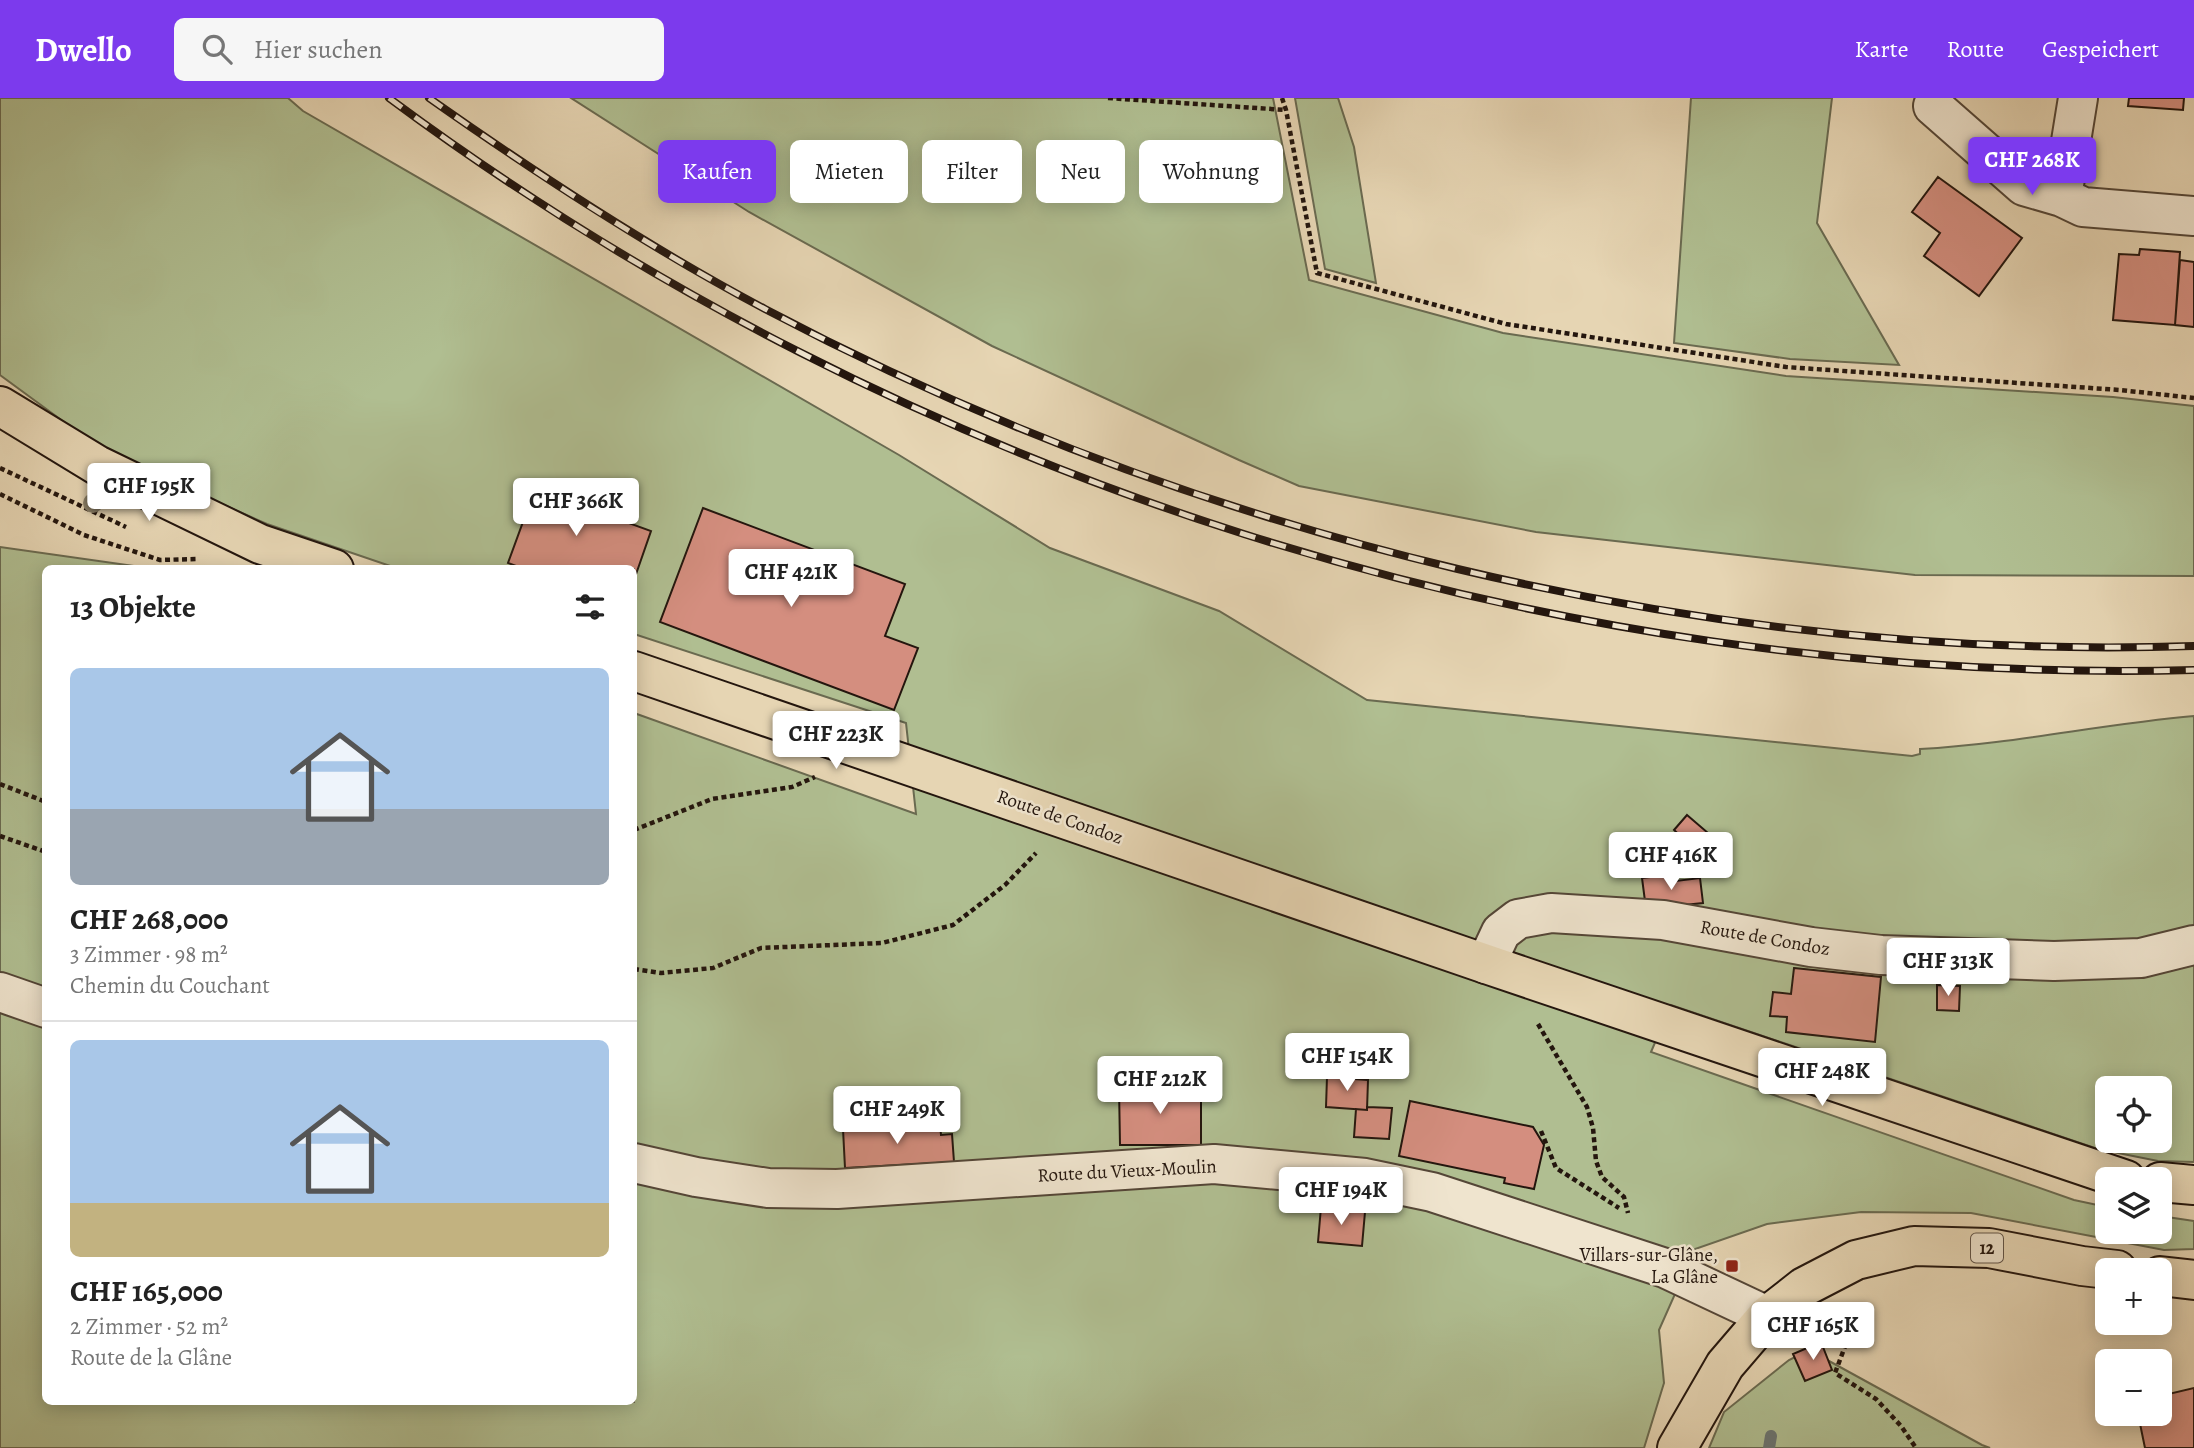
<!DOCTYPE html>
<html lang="de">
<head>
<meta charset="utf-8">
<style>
  :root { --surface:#fff; --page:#f6f6f6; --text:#222; --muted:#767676; --line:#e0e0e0; --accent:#7c3aed }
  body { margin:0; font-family:Alegreya,serif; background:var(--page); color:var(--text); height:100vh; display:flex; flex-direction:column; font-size:26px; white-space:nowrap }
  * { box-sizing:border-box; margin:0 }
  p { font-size:23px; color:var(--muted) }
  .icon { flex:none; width:38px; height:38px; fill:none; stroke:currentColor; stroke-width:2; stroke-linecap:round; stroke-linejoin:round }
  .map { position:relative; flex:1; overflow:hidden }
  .details { position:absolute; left:42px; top:467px; width:595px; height:840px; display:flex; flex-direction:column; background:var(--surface); border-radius:10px; box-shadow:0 4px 18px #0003 }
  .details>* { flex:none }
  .top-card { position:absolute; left:658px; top:42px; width:665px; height:63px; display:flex; gap:14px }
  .tools { position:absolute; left:2095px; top:978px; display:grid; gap:14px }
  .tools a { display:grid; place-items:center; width:77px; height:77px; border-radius:10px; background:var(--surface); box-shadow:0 4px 18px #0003; font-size:35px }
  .price { position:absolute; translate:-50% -60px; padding:0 16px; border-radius:7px; background:#fff; color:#222; font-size:23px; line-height:46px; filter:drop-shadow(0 2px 4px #0008) }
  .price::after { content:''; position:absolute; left:50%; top:42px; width:21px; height:16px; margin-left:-10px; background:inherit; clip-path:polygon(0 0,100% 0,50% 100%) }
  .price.selected { background:var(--accent); color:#fff }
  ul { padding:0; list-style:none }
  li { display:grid; align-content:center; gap:14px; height:371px; padding:0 28px }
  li+li { border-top:2px solid var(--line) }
  li span { display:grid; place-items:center; height:217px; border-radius:10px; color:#555 }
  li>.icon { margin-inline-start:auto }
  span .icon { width:126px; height:126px; fill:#fffc; stroke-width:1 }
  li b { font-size:30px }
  h2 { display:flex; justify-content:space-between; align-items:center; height:84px; padding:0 28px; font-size:30px }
  .chip { padding:0 24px; border-radius:10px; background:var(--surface); box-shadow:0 4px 18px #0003; font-size:24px; line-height:63px }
  .chip.selected { background:var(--accent); color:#fff }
  header { display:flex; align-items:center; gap:42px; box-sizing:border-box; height:98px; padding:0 35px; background:var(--accent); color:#fff }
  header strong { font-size:33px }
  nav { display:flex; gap:38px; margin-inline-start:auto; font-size:24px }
  .search { width:490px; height:63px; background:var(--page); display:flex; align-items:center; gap:18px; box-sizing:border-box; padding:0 24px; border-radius:10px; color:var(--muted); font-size:26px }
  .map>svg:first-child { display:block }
</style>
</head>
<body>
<header>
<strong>Dwello</strong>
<div class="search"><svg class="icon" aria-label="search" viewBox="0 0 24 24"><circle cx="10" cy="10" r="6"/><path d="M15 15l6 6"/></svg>Hier suchen</div>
<nav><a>Karte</a><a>Route</a><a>Gespeichert</a></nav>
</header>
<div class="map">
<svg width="2194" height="1350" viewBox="0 0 2194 1350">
  <rect width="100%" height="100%" fill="#e6d5b3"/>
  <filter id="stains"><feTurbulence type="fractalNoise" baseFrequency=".00286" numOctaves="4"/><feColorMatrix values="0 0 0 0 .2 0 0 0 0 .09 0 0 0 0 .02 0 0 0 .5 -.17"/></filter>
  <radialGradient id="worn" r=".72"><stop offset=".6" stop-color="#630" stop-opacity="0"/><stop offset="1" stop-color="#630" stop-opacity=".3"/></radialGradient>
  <path fill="#b0be91" stroke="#6a6a50" stroke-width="2" fill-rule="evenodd" d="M0 0H288L303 13 899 357 1050 450 1219 513 1367 602 1912 658 1920 656V651C2012 646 2102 626 2194 618V1064L2158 1063 2098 1051 1671 907 1651 954 2074 1102 2107 1109V1134H2160V1118L2194 1123V1151L2164 1152 1971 1115 1861 1114 1767 1126 1695 1151 1659 1232 1664 1285 1644 1350H0V449L155 471H46V1304H634V615L916 716 906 625 634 536V471H399L267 426 105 354 0 277ZM2107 990H2160V1043H2107Z
    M571 0H1273L1309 182 1503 235 1786 278 2113 299 2194 308V478L1915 477 1536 434 1299 388 1239 362 992 248 749 114Z
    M1295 0H1338L1354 49 1376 185 1325 171Z
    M1691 0H1832L1817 125 1899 267 1790 261 1674 245Z
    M1809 1252 1982 1347 1990 1350H1709L1724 1314 1789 1262Z"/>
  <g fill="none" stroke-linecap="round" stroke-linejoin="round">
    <path stroke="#6b7673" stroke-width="12" d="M1769 1350 1771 1338"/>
  </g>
  <path fill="#d48e7f" stroke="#24160e" stroke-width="2" d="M2129 0H2184L2183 12 2128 8Z
    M1938 79 2022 140 1979 198 1924 158 1940 135 1912 114Z
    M2140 151 2180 154 2175 227 2113 222 2119 156 2139 157Z
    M2180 162 2194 164V229L2175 227Z
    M535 391 651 433 634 482V471H524L508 465Z
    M703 410 905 486 885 538 918 550 894 612 660 524Z
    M1687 717 1715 741 1701 757 1674 732Z
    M1667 777 1668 784 1700 780 1703 805 1646 811 1642 780Z
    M1794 870 1881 879 1875 944 1786 934 1787 919 1770 918 1773 894 1791 896Z
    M1937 887 1960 888 1959 913 1937 912Z
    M1327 979 1368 982 1367 1012 1326 1009Z
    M1201 988V1047H1120L1119 989Z
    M1410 1003 1533 1029 1544 1047 1534 1091 1504 1085 1505 1080 1399 1058Z
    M1367 1009 1392 1010 1389 1041 1354 1039 1356 1011 1367 1012Z
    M940 1027 941 1037 952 1036 954 1064 845 1070 843 1031Z
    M1321 1109 1365 1114 1362 1148 1318 1144Z
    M1821 1244 1832 1272 1805 1283 1793 1256Z
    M2194 1290V1350H2145L2138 1316H2160V1298Z"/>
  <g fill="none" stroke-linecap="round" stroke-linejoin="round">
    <g stroke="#544637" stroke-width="42">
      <path id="minor" d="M2078 0 2062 99 2083 109 2194 118
        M1933 8 2024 88 2062 99
        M1486 866 1501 834 1518 821 1551 815 1663 822 1811 849 1881 857 2054 863 2141 860 2194 847
        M0 894 46 910
        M634 1065 696 1079 768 1090 837 1091 1214 1066 1365 1080 1432 1094 1665 1170 1767 1218"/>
    </g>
    <g stroke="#24160e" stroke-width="42">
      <path id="major" d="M0 308 97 367 260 446 334 471
        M634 573 1486 866 2126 1082
        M2160 1084 2194 1087
        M2160 1178 2194 1182
        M1677 1350 1725 1267 1767 1218 1804 1189 1856 1162 1914 1148 1989 1150 2082 1168 2117 1172"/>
    </g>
    <path stroke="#24160e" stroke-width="4.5" stroke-dasharray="5 3.5" stroke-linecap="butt" d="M1108 0 1286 12
      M1282 0 1286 12 1317 175 1506 226 1786 269 2120 292 2194 300
      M0 370 126 429
      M0 396 84 437 160 462 196 461
      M0 686 46 704
      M634 732 712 701 792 689 815 679
      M0 738 46 754
      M634 871 661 875 713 870 761 850 882 845 953 827 1005 787 1036 755
      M1538 926 1587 1009 1593 1030 1596 1063 1602 1079 1624 1099 1628 1115
      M1541 1033 1556 1070 1619 1110
      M1855 1222 1835 1275 1876 1301 1901 1328 1916 1350"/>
    <use href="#minor" stroke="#efe4ce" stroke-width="38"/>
    <use href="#major" stroke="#e6d5b3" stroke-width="38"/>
    <g stroke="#24160e" stroke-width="8">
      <path id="rail" d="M389 0C906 384 1550 588 2194 572
        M429 0C537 76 648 149 765 211 1196 439 1705 564 2194 548"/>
    </g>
    <use href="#rail" stroke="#efe4ce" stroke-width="5" stroke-dasharray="16" stroke-linecap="butt"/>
  </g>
  <circle fill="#92876e" cx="93" cy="405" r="10"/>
  <rect fill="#8f2418" stroke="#efe4ce" stroke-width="2.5" x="1725" y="1161" width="14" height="14" rx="3.5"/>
  <g text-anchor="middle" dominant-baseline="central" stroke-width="5" stroke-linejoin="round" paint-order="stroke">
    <rect fill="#efe4ce" stroke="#615448" stroke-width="2" x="1971" y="1135.5" width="32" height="29" rx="5"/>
    <g font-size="18" font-weight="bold" fill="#24160e">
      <text x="1987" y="1150">12</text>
    </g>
    <g font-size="19" fill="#24160e" stroke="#efe4ce">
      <text transform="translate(1060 719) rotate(19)">Route de Condoz</text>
      <text transform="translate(1765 840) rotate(10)">Route de Condoz</text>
      <text transform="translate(1127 1073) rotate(-3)">Route du Vieux-Moulin</text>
    </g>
    <g font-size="19" fill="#24160e" stroke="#efe4ce" text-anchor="end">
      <text x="1718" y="1157">Villars-sur-Glâne,<tspan x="1718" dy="22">La Glâne</tspan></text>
    </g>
  </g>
  <rect width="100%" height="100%" filter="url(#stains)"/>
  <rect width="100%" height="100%" fill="url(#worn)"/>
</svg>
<div class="tools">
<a><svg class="icon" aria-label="locate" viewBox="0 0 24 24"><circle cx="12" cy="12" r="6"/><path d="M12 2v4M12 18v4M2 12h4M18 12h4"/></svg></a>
<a><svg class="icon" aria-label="layers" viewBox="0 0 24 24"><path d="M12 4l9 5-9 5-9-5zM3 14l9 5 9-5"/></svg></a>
<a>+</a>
<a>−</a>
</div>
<b class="price selected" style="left:2032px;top:99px">CHF 268K</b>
<b class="price" style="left:149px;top:425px">CHF 195K</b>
<b class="price" style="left:576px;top:440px">CHF 366K</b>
<b class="price" style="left:791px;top:511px">CHF 421K</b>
<b class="price" style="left:836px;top:673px">CHF 223K</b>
<b class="price" style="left:1671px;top:794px">CHF 416K</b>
<b class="price" style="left:1948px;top:900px">CHF 313K</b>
<b class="price" style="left:1347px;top:995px">CHF 154K</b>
<b class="price" style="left:1822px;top:1010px">CHF 248K</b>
<b class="price" style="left:1160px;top:1018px">CHF 212K</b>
<b class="price" style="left:897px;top:1048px">CHF 249K</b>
<b class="price" style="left:1341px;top:1129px">CHF 194K</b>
<b class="price" style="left:1813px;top:1264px">CHF 165K</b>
<div class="top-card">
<a class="chip selected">Kaufen</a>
<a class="chip">Mieten</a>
<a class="chip">Filter</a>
<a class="chip">Neu</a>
<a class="chip">Wohnung</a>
</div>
<section class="details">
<h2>13 Objekte<svg class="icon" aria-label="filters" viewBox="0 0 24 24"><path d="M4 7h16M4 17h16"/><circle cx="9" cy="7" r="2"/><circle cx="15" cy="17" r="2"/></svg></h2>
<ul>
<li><span style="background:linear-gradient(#a9c7e8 65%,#9aa5b1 0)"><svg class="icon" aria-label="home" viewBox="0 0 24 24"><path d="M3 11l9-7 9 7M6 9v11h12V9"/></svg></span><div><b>CHF 268,000</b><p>3 Zimmer · 98 m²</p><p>Chemin du Couchant</p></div></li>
<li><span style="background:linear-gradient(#a9c7e8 75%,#c2b280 0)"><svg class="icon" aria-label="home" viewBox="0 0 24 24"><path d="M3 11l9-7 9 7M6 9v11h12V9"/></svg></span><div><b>CHF 165,000</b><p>2 Zimmer · 52 m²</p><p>Route de la Glâne</p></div></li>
</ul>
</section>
</div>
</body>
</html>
